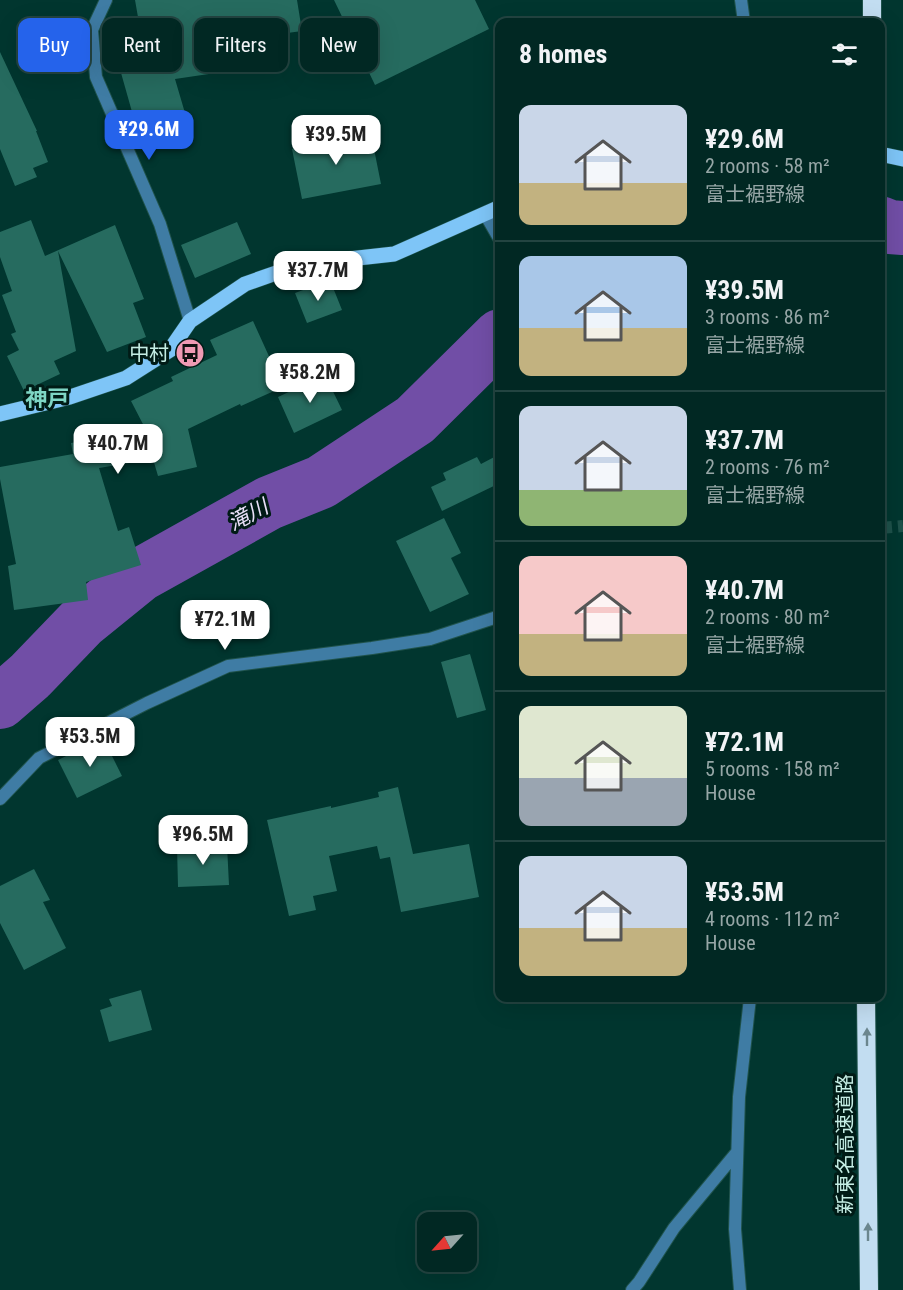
<!DOCTYPE html>
<html lang="en">
<head>
<meta charset="utf-8">
<style>
  :root { --surface:#012823; --page:#0f3430; --text:#f1f3f6; --muted:#96a6a6; --line:#234441; --accent:#2563eb }
  body { margin:0; font-family:"Roboto Condensed","Noto Sans JP",sans-serif; background:var(--page); color:var(--text); height:100vh; display:flex; flex-direction:column; font-size:22px; white-space:nowrap }
  * { box-sizing:border-box; margin:0 }
  p { font-size:20px; color:var(--muted) }
  .icon { flex:none; width:33px; height:33px; fill:none; stroke:currentColor; stroke-width:2; stroke-linecap:round; stroke-linejoin:round }
  .map { position:relative; flex:1; overflow:hidden }
  .details { position:absolute; left:495px; top:18px; width:390px; height:984px; display:flex; flex-direction:column; background:var(--surface); border-radius:12px; box-shadow:0 6px 24px #0002,0 0 0 2px var(--line) }
  .details>* { flex:none }
  .guide { position:absolute; left:18px; top:18px; width:387px; height:54px; display:flex; gap:12px }
  .needle { width:39px; rotate:243deg }
  .buttons { position:absolute; left:417px; top:1212px; display:grid; gap:12px }
  .buttons a { display:grid; place-items:center; width:60px; height:60px; border-radius:12px; background:var(--surface); box-shadow:0 6px 24px #0002,0 0 0 2px var(--line); font-size:30px }
  .price { position:absolute; translate:-50% -51px; padding:0 14px; border-radius:12px; background:#fff; color:#222; font-size:20px; line-height:39px; filter:drop-shadow(0 2px 3px #0008) }
  .price::after { content:''; position:absolute; left:50%; top:36px; width:18px; height:14px; margin-left:-9px; background:inherit; clip-path:polygon(0 0,100% 0,50% 100%) }
  .price.selected { background:var(--accent); color:#fff }
  ul { padding:0; list-style:none }
  li { display:flex; align-items:center; gap:18px; height:150px; padding:0 24px }
  li+li { border-top:2px solid var(--line) }
  li span { display:grid; place-items:center; flex:none; width:168px; height:120px; border-radius:12px; color:#555 }
  li>.icon { margin-inline-start:auto }
  span .icon { width:72px; height:72px; fill:#fffc; stroke-width:1 }
  li b { font-size:26px }
  h2 { display:flex; justify-content:space-between; align-items:center; height:72px; padding:0 24px; font-size:26px }
  .chip { padding:0 21px; border-radius:12px; background:var(--surface); box-shadow:0 6px 24px #0002,0 0 0 2px var(--line); font-size:21px; line-height:54px }
  .chip.selected { background:var(--accent); color:#fff }
  .map>svg:first-child { display:block }
</style>
</head>
<body>
<div class="map">
<svg width="903" height="1290" viewBox="0 0 903 1290">
  <rect width="100%" height="100%" fill="#01362f"/>
  <g fill="none" stroke-linecap="round" stroke-linejoin="round">
    <path stroke="#714ea6" stroke-width="54" d="M880 223 890 227 903 228
      M0 702 30 676 82 622 140 575 269 503 321 482 415 420 500 336"/>
  </g>
  <path fill="#266b5f" d="M135 0H297L302 31 258 37 262 66 175 79 185 113 136 126 114 48 142 40Z
    M334 0H475L489 29 375 85Z
    M0 52 37 131H36L48 162 33 168 37 177 15 186 0 149Z
    M371 134 381 184 302 199 292 149Z
    M31 220 45 256 115 225 144 299 133 303 146 337 107 352 58 251 76 351 54 361 60 374 24 391 7 356 19 350 11 334 16 332 2 295 12 291 0 257V232Z
    M237 222 251 254 195 278 181 245Z
    M330 280 342 310 307 323 295 293Z
    M253 321 283 387 241 406 240 404 188 429 197 467 158 476 153 459 99 468 118 531 129 527 141 565 86 582 88 600 14 610 8 566 16 564 0 479V467L73 454 71 443 146 430 131 401 173 381 171 377 217 355 210 340Z
    M325 375 342 410 294 433 278 397Z
    M500 454V483L442 511 431 487 446 480 443 473 477 457 481 464Z
    M444 518 461 553 451 558 469 594 430 612 396 541Z
    M470 654 486 710 457 718 441 662Z
    M103 738 122 776 77 798 58 760Z
    M398 787 413 854 469 844 479 897 401 912 390 857 380 859 377 846 329 856 337 891 313 896 316 910 289 916 267 820 331 806V808L379 797 378 792Z
    M227 845 229 885 178 887 177 846Z
    M34 869 50 900 43 902 66 948 24 970 0 923V886Z
    M141 990 152 1030 109 1042 100 1010 112 1006 109 999Z"/>
  <g fill="none" stroke-linecap="round" stroke-linejoin="round">
    <path stroke="#1e514a" stroke-width="12" stroke-dasharray="12 6" stroke-linecap="butt" d="M880 528 903 526"/>
    <g stroke="#20534c" stroke-width="14">
      <path id="street" d="M106 0 92 30 96 77 160 224 190 321
        M741 0 744 22
        M485 214 500 240
        M0 799 39 758 147 703 228 666 372 648 430 639 500 616
        M632 1290 639 1282 674 1228 737 1152
        M740 1290 735 1229 739 1097 750 998"/>
    </g>
    <g stroke="#20534c" stroke-width="16">
      <path id="primary" d="M880 154 903 159
        M0 414 70 397 126 378 170 350 190 321 245 284 279 272 349 259 394 254 500 207"/>
    </g>
    <g stroke="#20534c" stroke-width="20">
      <path id="highway" d="M872 22V0
        M866 998 869 1290"/>
    </g>
    <use href="#street" stroke="#3f7ca4" stroke-width="12"/>
    <use href="#primary" stroke="#7ec5f7" stroke-width="15"/>
    <use href="#highway" stroke="#c2ddf1" stroke-width="18"/>
  </g>
  <defs><path id="oneway-solid" d="M-6-.8H1V-3.2L6.5 0L1 3.2V.8H-6Z" transform="scale(1.5)"/></defs>
  <g fill="#6b868e">
    <use href="#oneway-solid" transform="translate(867 1037) rotate(-90)"/>
    <use href="#oneway-solid" transform="translate(868 1232) rotate(-90)"/>
  </g>
  <defs>
    <g id="bus-disc" transform="scale(1.5)"><circle r="9.5" fill="#f09ab4" stroke="#001b16"/><path d="M-5-6H5V4H4V6H2V4H-2V6H-4V4H-5ZM-3.5-4V0h7V-4ZM-3.5 1.2v1.5H-2V1.2ZM2 1.2v1.5H3.5V1.2Z" fill="#111"/></g>
  </defs>
  <g fill-rule="evenodd">
    <use href="#bus-disc" x="190" y="353"/>
  </g>
  <g text-anchor="middle" dominant-baseline="central" stroke-width="6" stroke-linejoin="round" paint-order="stroke">
    <g font-size="20" fill="#c4ede4" stroke="#001b16" text-anchor="end">
      <text x="169" y="353">中村</text>
    </g>
    <g font-size="20" fill="#c4ede4" stroke="#001b16">
      <text transform="translate(845 1144) rotate(-90)">新東名高速道路</text>
    </g>
    <g font-size="21" font-style="italic" fill="#e8e0f8" stroke="#001b16">
      <text transform="translate(248 515) rotate(-28)">滝川</text>
    </g>
    <g font-size="22" font-weight="bold" fill="#7ed6c5" stroke="#001b16">
      <text x="47" y="398">神戸</text>
    </g>
  </g>
</svg>
<div class="buttons">
<a><svg class="needle" viewBox="-14 -14 28 28"><path d="M0-13l5 13h-10z" fill="#e53935"/><path d="M0 13l5-13h-10z" fill="#96a6a6"/></svg></a>
</div>
<b class="price selected" style="left:149px;top:161px">¥29.6M</b>
<b class="price" style="left:336px;top:166px">¥39.5M</b>
<b class="price" style="left:318px;top:302px">¥37.7M</b>
<b class="price" style="left:310px;top:404px">¥58.2M</b>
<b class="price" style="left:118px;top:475px">¥40.7M</b>
<b class="price" style="left:225px;top:651px">¥72.1M</b>
<b class="price" style="left:90px;top:768px">¥53.5M</b>
<b class="price" style="left:203px;top:866px">¥96.5M</b>
<div class="guide">
<a class="chip selected">Buy</a>
<a class="chip">Rent</a>
<a class="chip">Filters</a>
<a class="chip">New</a>
</div>
<section class="details">
<h2>8 homes<svg class="icon" aria-label="filters" viewBox="0 0 24 24"><path d="M4 7h16M4 17h16"/><circle cx="9" cy="7" r="2"/><circle cx="15" cy="17" r="2"/></svg></h2>
<ul>
<li><span style="background:linear-gradient(#c9d6e8 65%,#c2b280 0)"><svg class="icon" aria-label="home" viewBox="0 0 24 24"><path d="M3 11l9-7 9 7M6 9v11h12V9"/></svg></span><div><b>¥29.6M</b><p>2 rooms · 58 m²</p><p>富士裾野線</p></div></li>
<li><span style="background:linear-gradient(#a9c7e8 60%,#c2b280 0)"><svg class="icon" aria-label="home" viewBox="0 0 24 24"><path d="M3 11l9-7 9 7M6 9v11h12V9"/></svg></span><div><b>¥39.5M</b><p>3 rooms · 86 m²</p><p>富士裾野線</p></div></li>
<li><span style="background:linear-gradient(#c9d6e8 70%,#8fb573 0)"><svg class="icon" aria-label="home" viewBox="0 0 24 24"><path d="M3 11l9-7 9 7M6 9v11h12V9"/></svg></span><div><b>¥37.7M</b><p>2 rooms · 76 m²</p><p>富士裾野線</p></div></li>
<li><span style="background:linear-gradient(#f6c9c9 65%,#c2b280 0)"><svg class="icon" aria-label="home" viewBox="0 0 24 24"><path d="M3 11l9-7 9 7M6 9v11h12V9"/></svg></span><div><b>¥40.7M</b><p>2 rooms · 80 m²</p><p>富士裾野線</p></div></li>
<li><span style="background:linear-gradient(#dfe7d0 60%,#9aa5b1 0)"><svg class="icon" aria-label="home" viewBox="0 0 24 24"><path d="M3 11l9-7 9 7M6 9v11h12V9"/></svg></span><div><b>¥72.1M</b><p>5 rooms · 158 m²</p><p>House</p></div></li>
<li><span style="background:linear-gradient(#c9d6e8 60%,#c2b280 0)"><svg class="icon" aria-label="home" viewBox="0 0 24 24"><path d="M3 11l9-7 9 7M6 9v11h12V9"/></svg></span><div><b>¥53.5M</b><p>4 rooms · 112 m²</p><p>House</p></div></li>
</ul>
</section>
</div>
</body>
</html>
